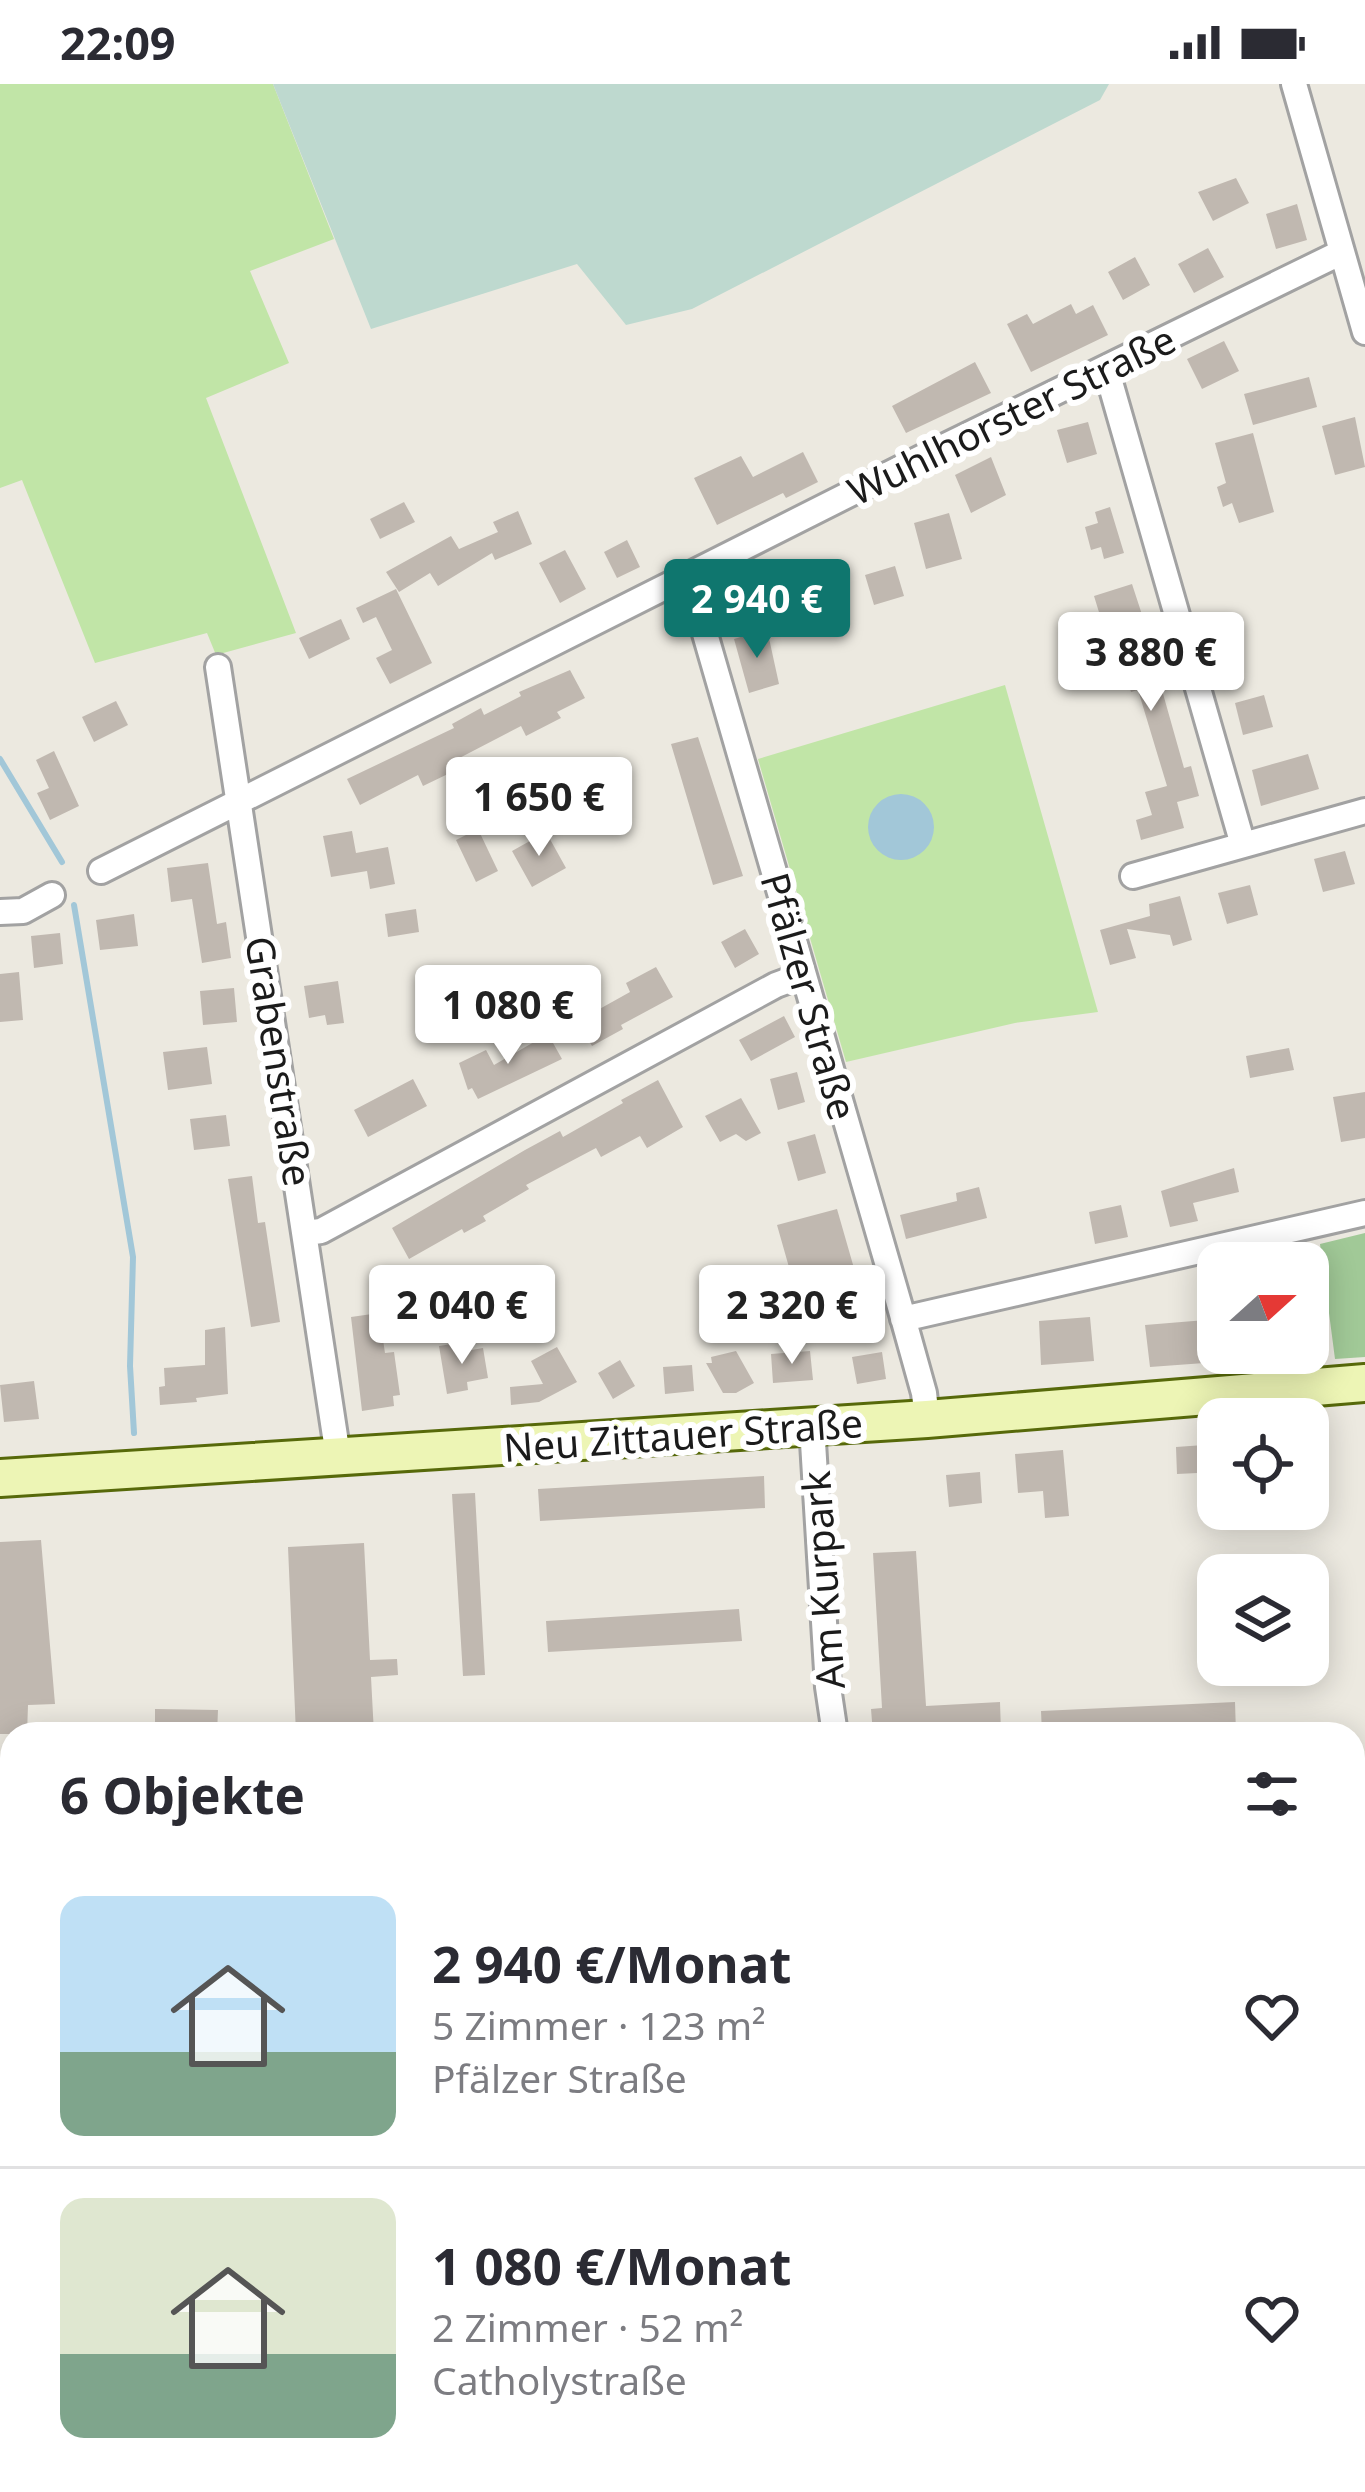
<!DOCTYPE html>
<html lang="de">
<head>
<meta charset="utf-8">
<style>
  :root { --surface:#fff; --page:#f7f7f7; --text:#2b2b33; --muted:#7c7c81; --line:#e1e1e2; --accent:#0f766e }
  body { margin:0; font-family:"Noto Sans",sans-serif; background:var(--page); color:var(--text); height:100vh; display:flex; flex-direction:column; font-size:45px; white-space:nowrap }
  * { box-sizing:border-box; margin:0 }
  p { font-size:39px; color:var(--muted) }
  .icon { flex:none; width:66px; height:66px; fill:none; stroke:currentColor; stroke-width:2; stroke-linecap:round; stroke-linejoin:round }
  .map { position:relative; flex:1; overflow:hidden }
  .side { position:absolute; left:0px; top:1638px; width:1365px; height:771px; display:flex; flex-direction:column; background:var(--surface); border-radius:36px 36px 0 0; box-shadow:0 6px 30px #0003 }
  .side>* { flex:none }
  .needle { width:78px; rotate:69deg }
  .fabs { position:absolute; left:1197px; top:1158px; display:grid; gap:24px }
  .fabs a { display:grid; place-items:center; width:132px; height:132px; border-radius:24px; background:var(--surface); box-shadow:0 6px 30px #0003; font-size:60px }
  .price { position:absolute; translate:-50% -102px; padding:0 27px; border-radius:12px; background:#fff; color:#222; font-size:39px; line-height:78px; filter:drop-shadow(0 3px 6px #0008) }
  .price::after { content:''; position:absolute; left:50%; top:72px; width:36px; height:27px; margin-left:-18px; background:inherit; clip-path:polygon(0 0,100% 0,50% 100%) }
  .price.active { background:var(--accent); color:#fff }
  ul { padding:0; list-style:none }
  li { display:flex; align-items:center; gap:36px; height:300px; padding:0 60px }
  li+li { border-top:3px solid var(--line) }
  li span { display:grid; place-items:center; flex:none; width:336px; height:240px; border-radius:24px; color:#555 }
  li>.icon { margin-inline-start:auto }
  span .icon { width:144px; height:144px; fill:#fffc; stroke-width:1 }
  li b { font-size:51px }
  h2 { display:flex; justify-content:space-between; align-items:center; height:144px; padding:0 60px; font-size:51px }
  .status { display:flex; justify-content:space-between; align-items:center; height:84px; padding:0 60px; background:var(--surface); direction:ltr }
  .status svg { height:33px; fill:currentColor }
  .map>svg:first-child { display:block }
</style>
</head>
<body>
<div class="status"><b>22:09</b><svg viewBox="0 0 49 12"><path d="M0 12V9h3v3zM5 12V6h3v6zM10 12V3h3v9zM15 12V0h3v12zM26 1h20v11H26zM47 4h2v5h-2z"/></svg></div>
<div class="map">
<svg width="1365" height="2408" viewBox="0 0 1365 2408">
  <rect width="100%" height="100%" fill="#ece9e0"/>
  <path fill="#c1e5a7" d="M0 0H273L334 155 250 187 289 279 206 314 296 549 216 571 207 549 95 579 22 396 0 404Z
    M1005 601 1098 928 1015 939 846 978 758 675Z"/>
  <path fill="#a1c997" d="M1365 1149V1273L1335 1275 1320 1160Z
    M0 1833 12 1839V2397H587L577 2408H0Z"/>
  <path fill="#bed9cf" d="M273 0H1109L1100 16 692 225 626 241 577 180 371 245Z"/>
  <path fill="#bdf6c6" d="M1365 1942V2408H1227L1229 2397H1353V1943Z"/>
  <path fill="#a2c7d8" d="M868 743a33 33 0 1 1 66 0a33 33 0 1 1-66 0Z
    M588 2397H1055L1060 2408H577Z"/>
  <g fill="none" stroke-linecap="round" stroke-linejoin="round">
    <path stroke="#a2c7d8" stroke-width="6" d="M0 675 62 778
      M74 821 133 1173 130 1282 134 1349"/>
  </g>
  <path fill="#c0b8b0" d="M1236 94 1249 119 1213 137 1198 108Z
    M1297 120 1307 156 1276 165 1266 130Z
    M1208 164 1224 193 1194 209 1178 180Z
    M1135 173 1150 201 1123 216 1108 188Z
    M1071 220 1076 230 1093 221 1108 251 1031 288 1007 240 1027 230 1033 240Z
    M1224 257 1239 287 1202 305 1187 275Z
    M975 278 991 309 906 349 892 322Z
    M1309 293 1317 323 1253 341 1244 310Z
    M1355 333 1365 383 1335 391 1322 342Z
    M1088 338 1097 370 1067 379 1057 346Z
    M1253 349 1274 428 1239 439 1232 419 1223 423 1217 403 1226 399 1215 359Z
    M803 368 818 398 786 414 783 409 717 441 694 394 741 372 753 393Z
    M991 373 1006 411 971 429 955 391Z
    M404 418 415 438 380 455 370 435Z
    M1110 423 1124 469 1104 475 1101 463 1091 466 1085 443 1098 439 1095 428Z
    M518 427 532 460 495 476 492 469 438 502 430 489 399 508 386 488 451 452 459 465 498 448 493 438Z
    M949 429 962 475 926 485 914 439Z
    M627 456 640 483 617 494 604 468Z
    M565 466 586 505 560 519 539 479Z
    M828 479 843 531 813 540 810 530 800 533 788 490Z
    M895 482 904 512 874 521 865 491Z
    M1132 500 1164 598 1160 599 1184 684 1191 682 1199 712 1177 718 1184 744 1141 756 1136 736 1152 731 1145 708 1167 702 1138 606 1131 608 1119 569 1133 565 1122 531 1102 538 1094 512Z
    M396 505 432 579 390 600 376 574 392 566 376 533 363 539 356 524Z
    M341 535 350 555 309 575 299 554Z
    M767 545 779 600 749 609 734 555Z
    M570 586 585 614 557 628 561 634 526 652 521 642 446 681 450 689 423 702 418 691 360 721 347 695 454 644 452 640 481 624 484 631 521 612 519 608Z
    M1264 611 1273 643 1243 651 1235 619Z
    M116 617 128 641 94 658 82 633Z
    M698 653 743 792 713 801 671 660Z
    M54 667 79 722 50 736 37 709 49 704 36 676Z
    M1308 670 1319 705 1261 722 1252 686Z
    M478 745 498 787 476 798 456 756Z
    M352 747 356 769 388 763 395 800 370 805 367 787 331 793 323 752Z
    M546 748 566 784 532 803 512 767Z
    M1345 767 1355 800 1323 808 1314 775Z
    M208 779 217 840 226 838 231 874 202 879 192 815 171 818 167 784Z
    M1250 801 1258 831 1227 840 1218 809Z
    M1180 812 1192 856 1173 862 1170 851 1127 845 1136 874 1110 881 1100 846 1150 832 1149 820Z
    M416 825 419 848 388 853 385 830Z
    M134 830 138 862 100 866 96 836Z
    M745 845 759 870 735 884 721 858Z
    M60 849 63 880 34 884 31 852Z
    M656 883 673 913 621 941 623 945 592 962 578 937 630 908 626 899Z
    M19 888 23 936 0 938V890Z
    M338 897 344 939 327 941 325 931 309 934 304 902Z
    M234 904 237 938 203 941 200 907Z
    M784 932 795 953 751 977 739 956Z
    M548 950 562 975 478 1015 472 1004 468 1006 459 979 486 966 494 981Z
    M207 963 212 1000 168 1006 163 968Z
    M1289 964 1294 986 1250 994 1246 972Z
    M797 988 805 1018 778 1026 770 995Z
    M413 995 427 1022 368 1053 354 1026Z
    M658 996 683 1043 647 1064 640 1052 601 1073 596 1064 526 1101 529 1105 483 1132 486 1137 464 1149 462 1145 409 1175 392 1144 525 1066 560 1047 563 1053 623 1019 621 1016Z
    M1365 1008V1054L1341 1058 1333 1013Z
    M741 1014 761 1049 746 1057 736 1050 720 1058 705 1032Z
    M226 1031 230 1062 194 1066 190 1035Z
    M815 1050 826 1089 798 1097 787 1058Z
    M1234 1084 1239 1108 1193 1119 1198 1137 1170 1143 1161 1107Z
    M252 1092 258 1139 265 1138 280 1238 251 1243 228 1095Z
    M979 1103 987 1134 906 1155 900 1131 957 1117 956 1109Z
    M1121 1121 1128 1153 1095 1160 1089 1128Z
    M837 1125 862 1212 802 1229 777 1141Z
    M379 1229 385 1269 394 1268 400 1311 393 1312 394 1322 362 1327 351 1233Z
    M1090 1233 1094 1277 1041 1281 1039 1237Z
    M1218 1235V1278L1150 1283 1145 1241Z
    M225 1243 228 1310 196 1314 197 1318 160 1321 159 1303 165 1302 164 1284 205 1281V1246Z
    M458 1259 460 1268 483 1264 488 1294 467 1298 468 1306 447 1310 439 1262Z
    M557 1263 577 1298 539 1318 511 1321 510 1303 543 1300 531 1277Z
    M736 1267 754 1299 736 1309H723L706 1279H712L711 1273Z
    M810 1267 813 1296 773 1299 771 1270Z
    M882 1268 886 1295 857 1300 852 1273Z
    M620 1276 635 1302 613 1315 598 1289Z
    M692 1281 694 1307 665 1310 663 1283Z
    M34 1297 39 1335 4 1338 0 1301Z
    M1218 1360V1388L1177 1390 1176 1363Z
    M1063 1366 1069 1432 1045 1434 1043 1407 1018 1409 1015 1370Z
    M980 1388 982 1419 949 1423 946 1391Z
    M764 1392 765 1424 540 1437 538 1405Z
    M475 1409 485 1591 463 1592 452 1410Z
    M41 1456 55 1620 28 1621 27 1650H0V1458Z
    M364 1459 370 1576 397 1575 398 1591 371 1593 374 1650H296L288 1463Z
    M916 1467 926 1622 1000 1618 1001 1650H873L871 1625 882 1624 873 1469Z
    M739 1525 742 1557 548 1568 546 1537Z
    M1235 1618 1236 1649 1042 1650 1041 1627Z
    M155 1625 218 1626 217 1650H155Z"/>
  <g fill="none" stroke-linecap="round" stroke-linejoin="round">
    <g stroke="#a2a2a2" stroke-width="30">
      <path id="street" d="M1294 0 1365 248
        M1106 284 1243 761
        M688 491 900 1223 924 1309 927 1335
        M218 583 338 1372
        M101 787 923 373 1342 168
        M1133 792 1365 727
        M0 828 23 827 52 811
        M306 1149 321 1147 776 901 803 891
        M903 1235 1365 1129
        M812 1342 828 1603 835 1650
        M1353 1700 1365 1699"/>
    </g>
    <g stroke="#57690a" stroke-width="42">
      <path id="secondary" d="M0 1394 927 1335 1365 1299"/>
    </g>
    <use href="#street" stroke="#fff" stroke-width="24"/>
    <use href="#secondary" stroke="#edf5b5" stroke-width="36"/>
  </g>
  <g text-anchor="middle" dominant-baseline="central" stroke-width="12" stroke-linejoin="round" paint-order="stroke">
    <g font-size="39" fill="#1b1b1b" stroke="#fff">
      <text transform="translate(1011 330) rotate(-26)">Wuhlhorster Straße</text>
      <text transform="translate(810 912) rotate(74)">Pfälzer Straße</text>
      <text transform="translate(280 977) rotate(81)">Grabenstraße</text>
      <text transform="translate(683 1350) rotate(-4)">Neu Zittauer Straße</text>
      <text transform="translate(822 1496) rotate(-94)">Am Kurpark</text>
    </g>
  </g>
</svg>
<div class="fabs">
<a><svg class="needle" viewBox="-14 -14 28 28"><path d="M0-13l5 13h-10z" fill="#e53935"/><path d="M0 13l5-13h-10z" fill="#7c7c81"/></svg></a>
<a><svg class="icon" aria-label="locate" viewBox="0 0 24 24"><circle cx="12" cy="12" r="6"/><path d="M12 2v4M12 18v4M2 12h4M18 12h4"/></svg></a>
<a><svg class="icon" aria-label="layers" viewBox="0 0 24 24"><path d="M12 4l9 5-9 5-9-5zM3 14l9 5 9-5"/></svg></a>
</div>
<b class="price active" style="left:757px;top:577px">2 940 €</b>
<b class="price" style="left:1151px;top:630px">3 880 €</b>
<b class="price" style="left:539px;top:775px">1 650 €</b>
<b class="price" style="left:508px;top:983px">1 080 €</b>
<b class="price" style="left:462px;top:1283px">2 040 €</b>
<b class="price" style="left:792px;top:1283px">2 320 €</b>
<section class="side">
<h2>6 Objekte<svg class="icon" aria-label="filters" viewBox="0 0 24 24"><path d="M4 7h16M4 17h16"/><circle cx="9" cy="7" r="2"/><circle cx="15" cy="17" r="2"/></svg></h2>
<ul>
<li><span style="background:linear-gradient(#bfe0f5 65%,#7fa58c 0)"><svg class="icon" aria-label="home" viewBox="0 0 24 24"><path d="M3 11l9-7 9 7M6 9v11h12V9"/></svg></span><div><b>2 940 €/Monat</b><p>5 Zimmer · 123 m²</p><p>Pfälzer Straße</p></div><svg class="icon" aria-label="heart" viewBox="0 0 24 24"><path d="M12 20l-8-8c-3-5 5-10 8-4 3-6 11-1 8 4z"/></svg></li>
<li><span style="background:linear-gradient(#dfe7d0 65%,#7fa58c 0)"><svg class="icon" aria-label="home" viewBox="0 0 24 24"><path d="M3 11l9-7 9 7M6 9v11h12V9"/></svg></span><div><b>1 080 €/Monat</b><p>2 Zimmer · 52 m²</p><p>Catholystraße</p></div><svg class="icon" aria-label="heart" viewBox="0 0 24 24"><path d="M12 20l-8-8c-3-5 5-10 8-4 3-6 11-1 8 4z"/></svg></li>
</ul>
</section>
</div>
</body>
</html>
